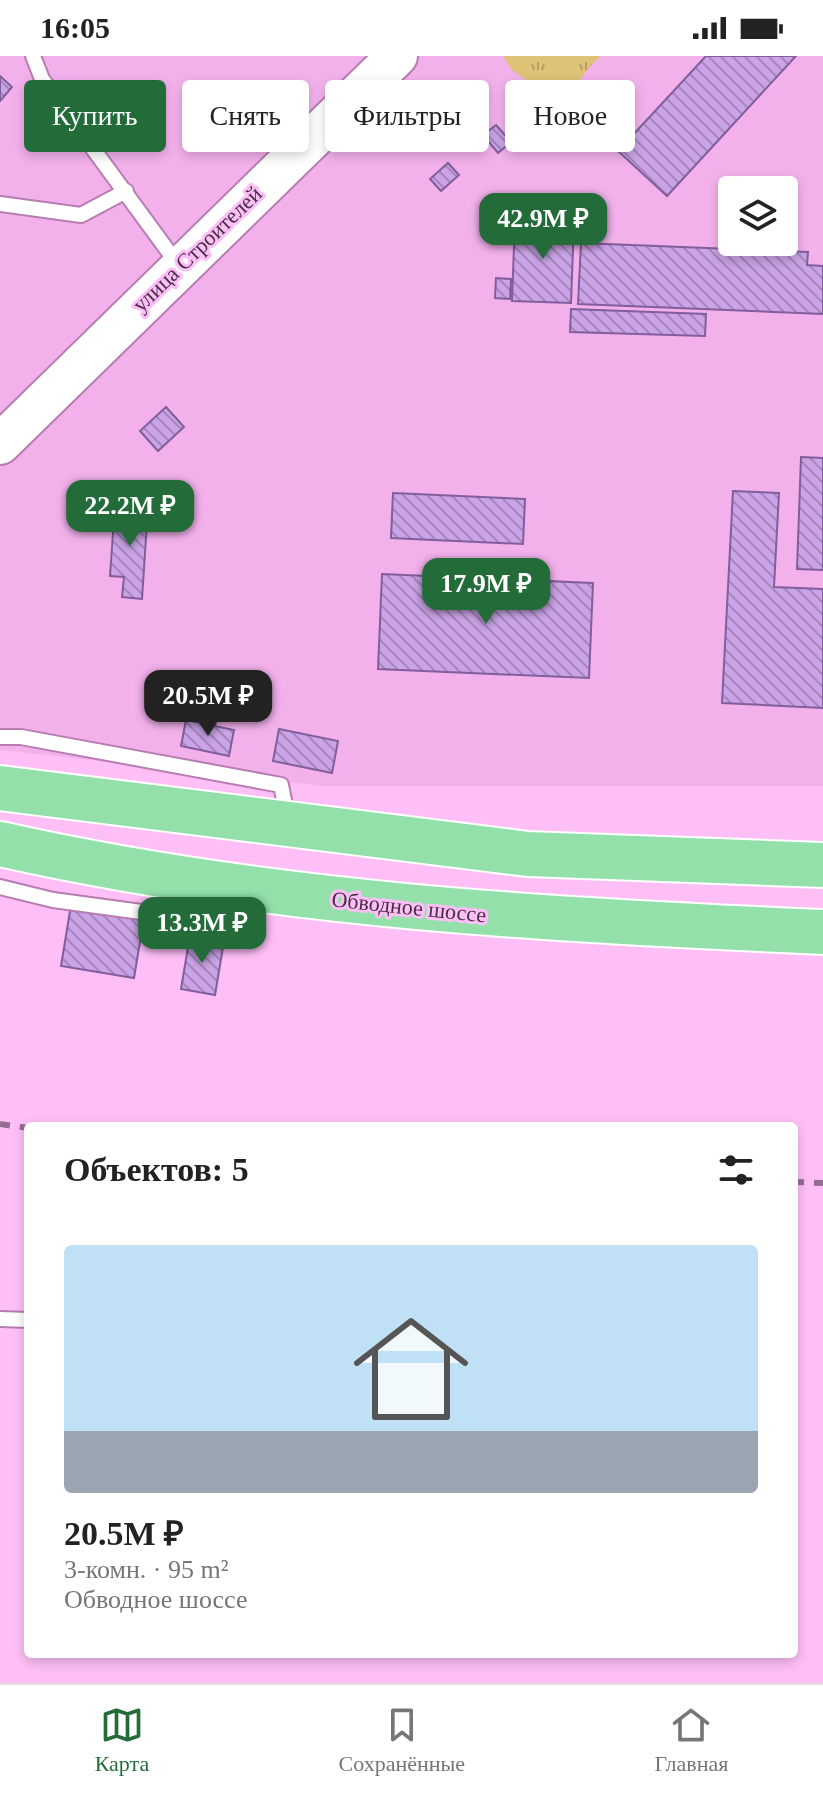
<!DOCTYPE html>
<html lang="ru">
<head>
<meta charset="utf-8">
<style>
  :root { --surface:#fff; --page:#f6f6f6; --text:#222; --muted:#767676; --line:#e0e0e0; --accent:#236c3a }
  body { margin:0; font-family:Georgia,serif; background:var(--page); color:var(--text); height:100vh; display:flex; flex-direction:column; font-size:30px; white-space:nowrap }
  * { box-sizing:border-box; margin:0 }
  p { font-size:26px; color:var(--muted) }
  .icon { flex:none; width:44px; height:44px; fill:none; stroke:currentColor; stroke-width:2; stroke-linecap:round; stroke-linejoin:round }
  .map { position:relative; flex:1; overflow:hidden }
  .drawer { position:absolute; left:24px; top:1066px; width:774px; height:536px; display:flex; flex-direction:column; background:var(--surface); border-radius:8px; box-shadow:0 4px 12px #0003 }
  .drawer>* { flex:none }
  .top-card { position:absolute; left:24px; top:24px; width:776px; height:72px; display:flex; gap:16px }
  .fabs { position:absolute; left:718px; top:120px; display:grid; gap:16px }
  .fabs a { display:grid; place-items:center; width:80px; height:80px; border-radius:8px; background:var(--surface); box-shadow:0 4px 12px #0003; font-size:40px }
  .price { position:absolute; translate:-50% -68px; padding:0 18px; border-radius:16px; background:var(--accent); color:#fff; font-size:26px; line-height:52px; filter:drop-shadow(0 2px 4px #0008) }
  .price::after { content:''; position:absolute; left:50%; top:48px; width:24px; height:18px; margin-left:-12px; background:inherit; clip-path:polygon(0 0,100% 0,50% 100%) }
  .price.on { background:#222; color:#fff }
  ul { padding:0; list-style:none }
  li { display:grid; align-content:center; gap:16px; height:424px; padding:0 40px }
  li span { display:grid; place-items:center; height:248px; border-radius:8px; color:#555 }
  li>.icon { margin-inline-start:auto }
  span .icon { width:144px; height:144px; fill:#fffc; stroke-width:1 }
  li b { font-size:34px }
  h2 { display:flex; justify-content:space-between; align-items:center; height:96px; padding:0 40px; font-size:34px }
  .pill { padding:0 28px; border-radius:8px; background:var(--surface); box-shadow:0 4px 12px #0003; font-size:28px; line-height:72px }
  .pill.on { background:var(--accent); color:#fff }
  .status { display:flex; justify-content:space-between; align-items:center; height:56px; padding:0 40px; background:var(--surface); direction:ltr }
  .status svg { height:22px; fill:currentColor }
  .dock { display:flex; justify-content:space-around; align-items:center; height:112px; border-top:2px solid var(--line); background:var(--surface); font-size:22px; color:var(--muted) }
  .dock a { display:grid; justify-items:center; gap:4px }
  .dock .on { color:var(--accent) }
  .map>svg:first-child { display:block }
</style>
</head>
<body>
<div class="status"><b>16:05</b><svg viewBox="0 0 49 12"><path d="M0 12V9h3v3zM5 12V6h3v6zM10 12V3h3v9zM15 12V0h3v12zM26 1h20v11H26zM47 4h2v5h-2z"/></svg></div>
<div class="map">
<svg width="823" height="1627" viewBox="0 0 823 1627">
  <defs>
    <pattern id="grass-tufts" width="24" height="20" patternUnits="userSpaceOnUse" patternTransform="scale(2)"><rect width="24" height="20" fill="#dec377"/><path d="M3 7l-1-3M5 7V3M7 7l1-3M15 17l-1-3M17 17v-4M19 17l1-3" fill="none" stroke="#b69f63"/></pattern>
    <pattern id="building-back-hatch" width="6" height="6" patternUnits="userSpaceOnUse" patternTransform="scale(2)"><rect width="6" height="6" fill="#caa4e6"/><path d="M-1 5l2 2M0 0l6 6M5-1l2 2" fill="none" stroke="#a686bc"/></pattern>
  </defs>
  <rect width="100%" height="100%" fill="#febff7"/>
  <path fill="#f3b1ec" fill-rule="evenodd" d="M0 0H823V730H325L0 694ZM732 134H784V186H732Z"/>
  <path fill="url(#grass-tufts)" d="M503 0H601C582 15 577 38 551 41L512 14Z"/>
  <path fill="url(#building-back-hatch)" stroke="#825e9c" stroke-width="2" d="M706 0H796L667 140 618 95Z
    M0 20 12 31 0 45Z
    M496 69 511 86 498 97 483 79Z
    M448 107 459 119 441 135 430 123Z
    M515 163 574 166 571 247 512 245Z
    M581 187 808 196 807 209 823 210V258L578 248Z
    M496 222 511 223 510 243 495 242Z
    M571 253 706 258 705 280 570 276Z
    M166 351 184 371 158 395 140 375Z
    M801 401 823 402V514L797 513Z
    M733 435 779 437 774 531 823 533V652L722 647Z
    M393 437 525 443 523 488 391 482Z
    M115 448 148 451 142 543 122 541 124 521 110 520Z
    M382 518 593 527 589 622 378 613Z
    M186 664 234 674 229 700 181 690Z
    M279 673 338 685 332 717 273 705Z
    M71 849 144 862 134 922 61 910Z
    M190 879 224 885 215 939 181 933Z"/>
  <g fill="none" stroke-linecap="round" stroke-linejoin="round">
    <g stroke="#b77db1" stroke-width="18">
      <path id="service" d="M33 0 42 23 179 210
        M0 148 81 159 126 135
        M0 681H21L281 729 288 764
        M0 831 53 844 156 858 206 841
        M0 1263 28 1264"/>
    </g>
    <g stroke="#b77db1" stroke-width="44">
      <path id="secondary" d="M0 388 397 0"/>
    </g>
    <g stroke="#fff" stroke-width="48">
      <path id="primary" d="M0 732 528 798 823 809
        M0 788C271 849 547 864 823 876"/>
    </g>
    <use href="#service" stroke="#fff" stroke-width="14"/>
    <use href="#secondary" stroke="#fff" stroke-width="40"/>
    <use href="#primary" stroke="#93e0ab" stroke-width="44"/>
    <path stroke="#956c91" stroke-width="6" stroke-dasharray="10 10" stroke-linecap="butt" d="M0 1068 28 1072
      M794 1126 823 1127"/>
  </g>
  <g text-anchor="middle" dominant-baseline="central" stroke-width="6" stroke-linejoin="round" paint-order="stroke">
    <g font-size="22" fill="#472e44" stroke="#febff7">
      <text transform="translate(197 193) rotate(-44)">улица Строителей</text>
      <text transform="translate(409 851) rotate(6)">Обводное шоссе</text>
    </g>
  </g>
</svg>
<div class="fabs">
<a><svg class="icon" aria-label="layers" viewBox="0 0 24 24"><path d="M12 4l9 5-9 5-9-5zM3 14l9 5 9-5"/></svg></a>
</div>
<b class="price" style="left:543px;top:205px">42.9M ₽</b>
<b class="price" style="left:130px;top:492px">22.2M ₽</b>
<b class="price" style="left:486px;top:570px">17.9M ₽</b>
<b class="price on" style="left:208px;top:682px">20.5M ₽</b>
<b class="price" style="left:202px;top:909px">13.3M ₽</b>
<div class="top-card">
<a class="pill on">Купить</a>
<a class="pill">Снять</a>
<a class="pill">Фильтры</a>
<a class="pill">Новое</a>
</div>
<section class="drawer">
<h2>Объектов: 5<svg class="icon" aria-label="filters" viewBox="0 0 24 24"><path d="M4 7h16M4 17h16"/><circle cx="9" cy="7" r="2"/><circle cx="15" cy="17" r="2"/></svg></h2>
<ul>
<li><span style="background:linear-gradient(#bfe0f5 75%,#9aa5b1 0)"><svg class="icon" aria-label="home" viewBox="0 0 24 24"><path d="M3 11l9-7 9 7M6 9v11h12V9"/></svg></span><div><b>20.5M ₽</b><p>3-комн. · 95 m²</p><p>Обводное шоссе</p></div></li>
</ul>
</section>
</div>
<nav class="dock">
<a class="on"><svg class="icon" aria-label="map" viewBox="0 0 24 24"><path d="M3 6l6-2 6 2 6-2v14l-6 2-6-2-6 2zM9 4v14M15 6v14"/></svg>Карта</a>
<a><svg class="icon" aria-label="saved" viewBox="0 0 24 24"><path d="M7 4h10v16l-5-4-5 4z"/></svg>Сохранённые</a>
<a><svg class="icon" aria-label="home" viewBox="0 0 24 24"><path d="M3 11l9-7 9 7M6 9v11h12V9"/></svg>Главная</a>
</nav>
</body>
</html>
